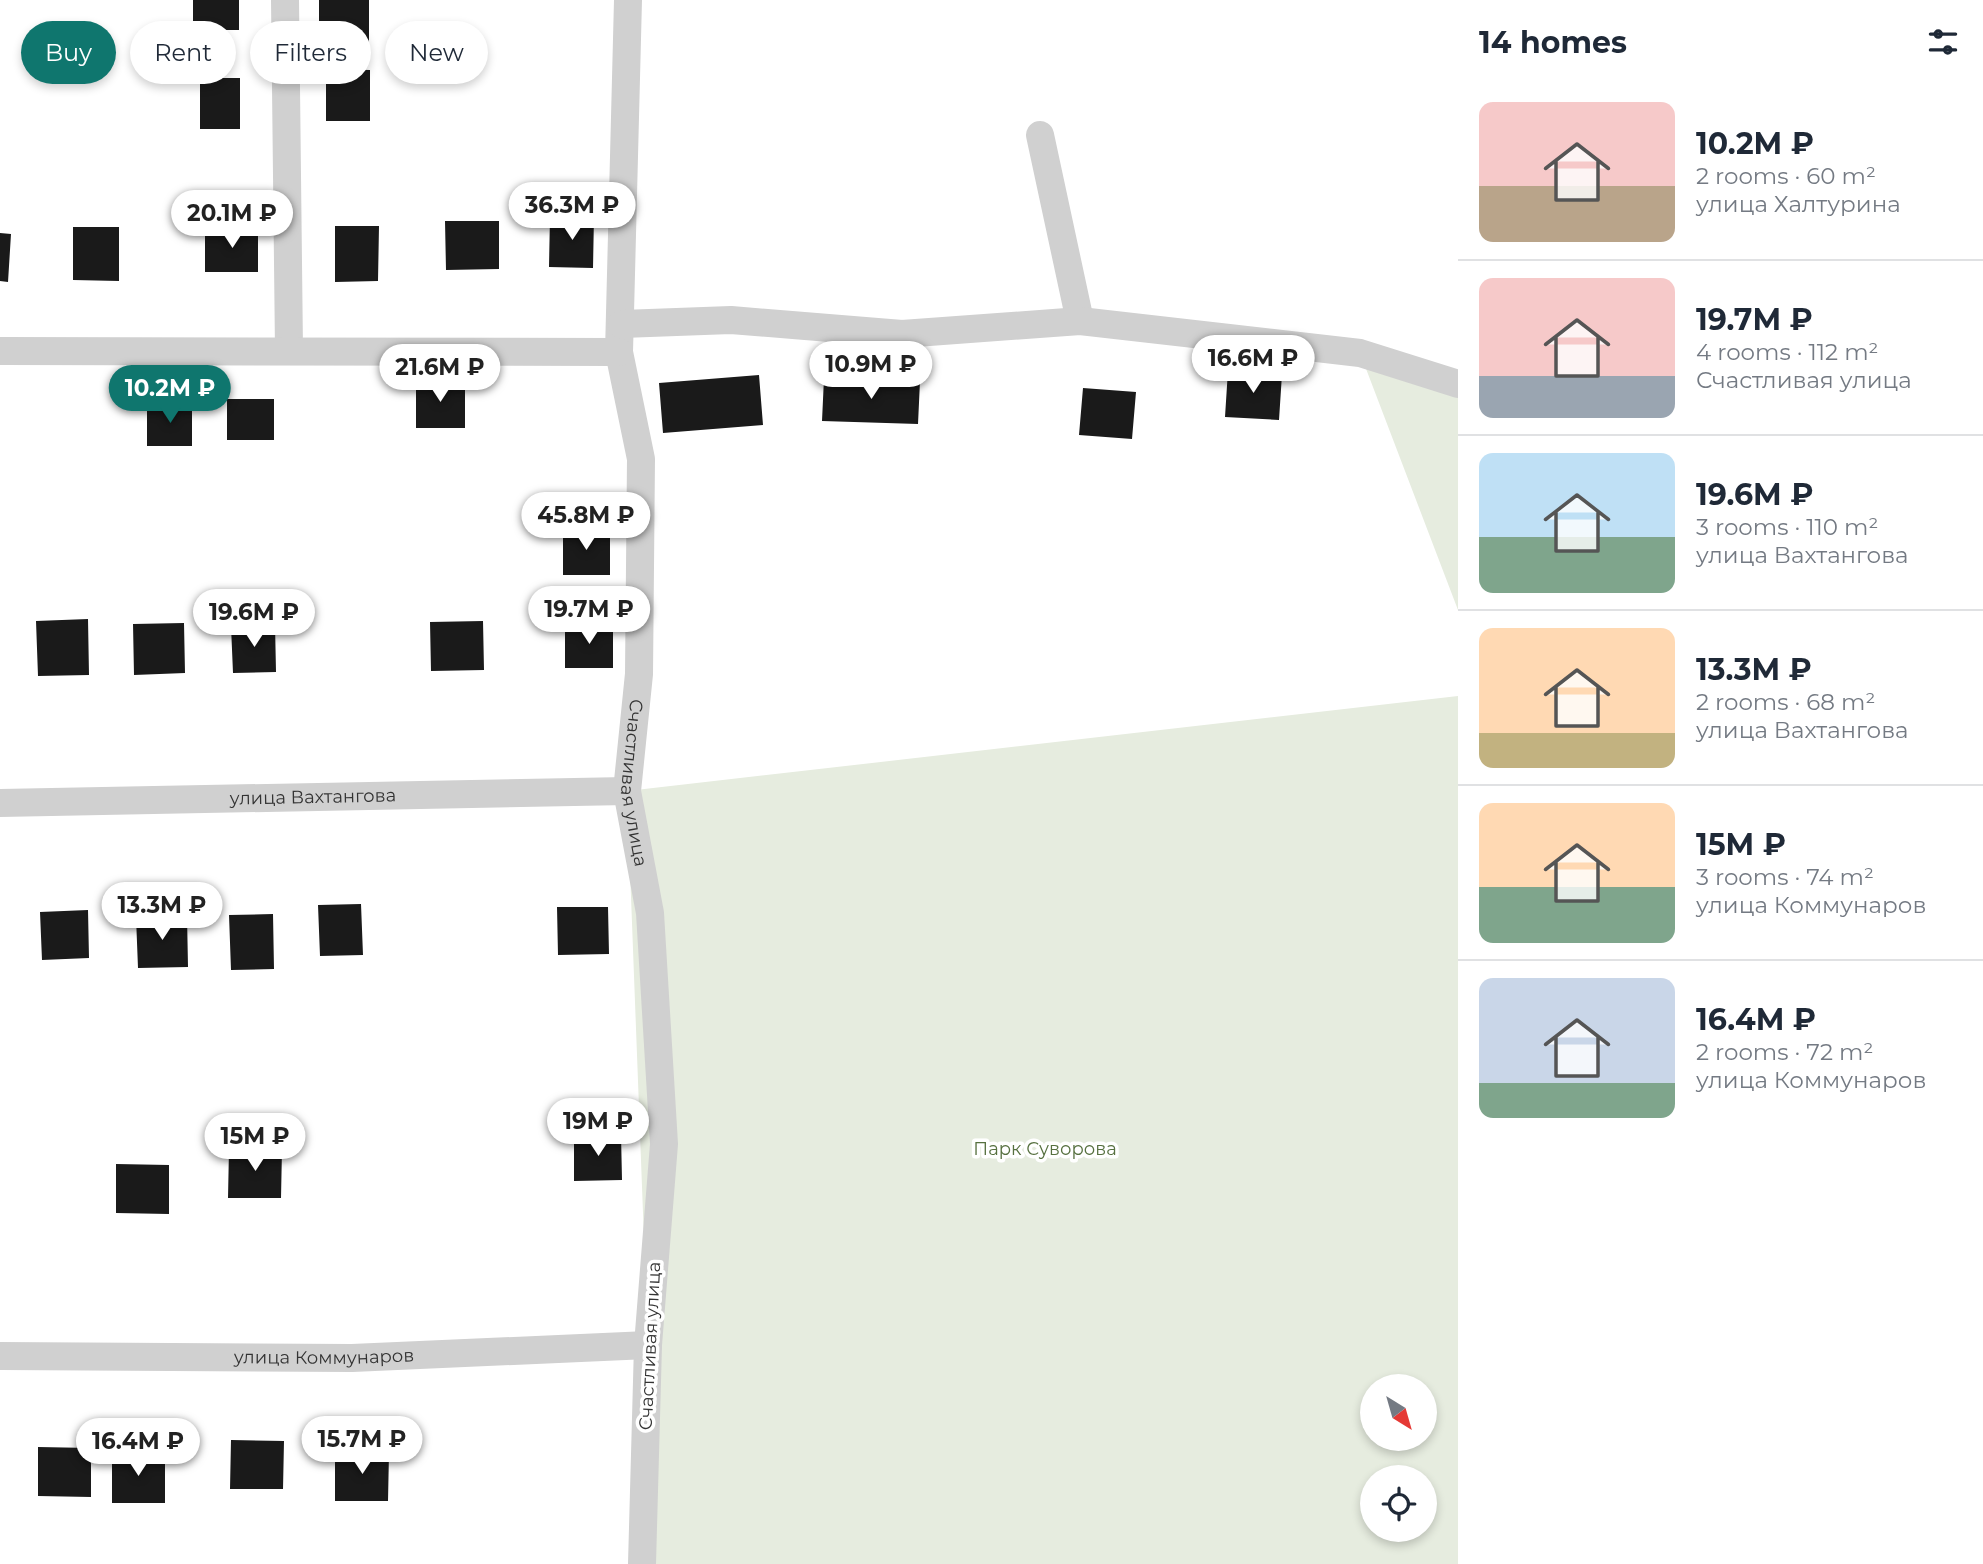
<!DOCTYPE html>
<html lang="en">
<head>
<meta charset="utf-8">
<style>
  :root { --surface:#fff; --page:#f6f6f7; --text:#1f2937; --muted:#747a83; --line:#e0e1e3; --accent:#0f766e }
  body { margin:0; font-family:Montserrat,sans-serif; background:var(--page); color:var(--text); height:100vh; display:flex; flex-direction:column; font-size:26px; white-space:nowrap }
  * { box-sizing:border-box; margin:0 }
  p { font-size:23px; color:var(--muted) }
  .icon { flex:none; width:38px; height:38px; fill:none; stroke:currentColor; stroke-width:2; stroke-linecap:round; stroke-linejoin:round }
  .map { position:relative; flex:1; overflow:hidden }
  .drawer { display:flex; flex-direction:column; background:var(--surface); width:525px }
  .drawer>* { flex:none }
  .banner { position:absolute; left:21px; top:21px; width:665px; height:63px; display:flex; gap:14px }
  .needle { width:46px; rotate:143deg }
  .buttons { position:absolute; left:1360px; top:1374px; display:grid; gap:14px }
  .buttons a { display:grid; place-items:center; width:77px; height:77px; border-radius:50%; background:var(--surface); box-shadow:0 4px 10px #0003; font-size:35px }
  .price { position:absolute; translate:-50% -60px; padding:0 16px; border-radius:24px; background:#fff; color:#222; font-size:23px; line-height:46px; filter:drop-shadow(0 2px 4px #0008) }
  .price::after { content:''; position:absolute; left:50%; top:42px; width:21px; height:16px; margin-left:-10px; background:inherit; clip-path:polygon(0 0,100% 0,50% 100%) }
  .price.on { background:var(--accent); color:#fff }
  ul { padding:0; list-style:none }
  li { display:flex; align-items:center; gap:21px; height:175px; padding:0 21px }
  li+li { border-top:2px solid var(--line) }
  li span { display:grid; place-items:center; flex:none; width:196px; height:140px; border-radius:14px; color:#555 }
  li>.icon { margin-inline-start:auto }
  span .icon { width:84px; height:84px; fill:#fffc; stroke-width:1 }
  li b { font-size:30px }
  h2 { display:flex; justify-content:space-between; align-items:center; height:84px; padding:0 21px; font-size:30px }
  .chip { padding:0 24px; border-radius:32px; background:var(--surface); box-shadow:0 4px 10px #0003; font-size:24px; line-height:63px }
  .chip.on { background:var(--accent); color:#fff }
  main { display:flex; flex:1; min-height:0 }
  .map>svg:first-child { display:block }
</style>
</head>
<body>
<main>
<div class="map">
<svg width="1458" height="1564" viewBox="0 0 1458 1564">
  <rect width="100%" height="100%" fill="#fff"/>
  <path fill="#e6ecdf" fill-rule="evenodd" d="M1360 353 1458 384V610Z
    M1458 696V1564H650L648 1345 627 791ZM1372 1386H1424V1438H1372ZM1372 1477H1424V1530H1372Z"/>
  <path fill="#1a1a1a" d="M193 0H239V30H193Z
    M319 0H369V42L319 41Z
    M326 69 370 70V121H326Z
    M200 78H240V129H200Z
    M550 216H594L593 268 549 267Z
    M445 221H499V269L446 270Z
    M335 226H379L378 281 335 282Z
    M73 227H119V281L73 280Z
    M205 228H258V272H205Z
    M0 233 11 234 8 282 0 281Z
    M1228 370 1282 374 1279 420 1225 417Z
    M759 375 763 425 663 433 659 383Z
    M824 378 920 381 918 424 822 421Z
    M416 380H465V428H416Z
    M1083 388 1136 392 1132 439 1079 435Z
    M227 399H274V440H227Z
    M147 404H192V446H147Z
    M563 529 610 530V575H563Z
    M88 619 89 675 38 676 36 621Z
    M483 621 484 670 431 671 430 622Z
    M184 623 185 673 134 675 133 624Z
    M565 623 613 624V668H565Z
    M275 624 276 672 233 673 231 626Z
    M361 904 363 955 320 956 318 905Z
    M557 907H608L609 954 558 955Z
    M88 910 89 958 42 960 40 912Z
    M273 914 274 969 231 970 229 915Z
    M187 915 188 967 138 968 136 917Z
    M621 1134 622 1180 574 1181V1135Z
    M229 1149H282L281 1198H228Z
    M116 1164 169 1165V1214L116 1213Z
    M231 1440 284 1441 283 1489H230Z
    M38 1447 91 1448V1497L38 1496Z
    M335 1451 389 1452 388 1501H335Z
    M112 1453 165 1454V1503H112Z"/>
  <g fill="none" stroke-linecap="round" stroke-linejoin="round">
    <g stroke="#d0d0d0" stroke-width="28">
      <path d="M285 0 289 350"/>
      <path id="s1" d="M628 0 619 352 641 459 639 674 627 791 650 913 664 1144 648 1345 642 1564"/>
      <path d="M1040 135 1080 321"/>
      <path d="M622 324 731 320 902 334 1080 321 1360 353 1458 384"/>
      <path d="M0 351 619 352"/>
      <path id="s2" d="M0 803 627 791"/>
      <path id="s3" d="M0 1356 352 1358 648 1345"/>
    </g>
  </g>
  <g text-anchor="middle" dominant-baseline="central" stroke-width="7" stroke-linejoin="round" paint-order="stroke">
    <g font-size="18" fill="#333" stroke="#fff">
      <text stroke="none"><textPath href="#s1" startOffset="786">Счастливая улица</textPath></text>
      <text stroke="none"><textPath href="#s2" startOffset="313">улица Вахтангова</textPath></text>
      <text transform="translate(650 1346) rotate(-87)">Счастливая улица</text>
      <text stroke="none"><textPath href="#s3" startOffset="324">улица Коммунаров</textPath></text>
    </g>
    <g font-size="18" fill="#56703f" stroke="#fff">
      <text x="1045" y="1149">Парк Суворова</text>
    </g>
  </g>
</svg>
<div class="buttons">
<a><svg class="needle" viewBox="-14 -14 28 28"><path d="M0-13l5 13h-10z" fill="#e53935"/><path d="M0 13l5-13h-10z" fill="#747a83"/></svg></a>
<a><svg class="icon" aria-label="locate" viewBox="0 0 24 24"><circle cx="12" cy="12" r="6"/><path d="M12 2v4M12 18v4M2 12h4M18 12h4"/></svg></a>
</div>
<b class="price" style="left:572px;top:242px">36.3M ₽</b>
<b class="price" style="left:232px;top:250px">20.1M ₽</b>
<b class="price" style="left:1253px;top:395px">16.6M ₽</b>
<b class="price" style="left:871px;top:401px">10.9M ₽</b>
<b class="price" style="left:440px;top:404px">21.6M ₽</b>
<b class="price on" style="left:170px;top:425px">10.2M ₽</b>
<b class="price" style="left:586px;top:552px">45.8M ₽</b>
<b class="price" style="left:589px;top:646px">19.7M ₽</b>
<b class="price" style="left:254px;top:649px">19.6M ₽</b>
<b class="price" style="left:162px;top:942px">13.3M ₽</b>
<b class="price" style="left:598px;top:1158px">19M ₽</b>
<b class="price" style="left:255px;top:1173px">15M ₽</b>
<b class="price" style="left:362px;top:1476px">15.7M ₽</b>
<b class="price" style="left:138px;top:1478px">16.4M ₽</b>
<div class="banner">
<a class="chip on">Buy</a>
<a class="chip">Rent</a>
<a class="chip">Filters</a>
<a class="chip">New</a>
</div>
</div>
<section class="drawer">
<h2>14 homes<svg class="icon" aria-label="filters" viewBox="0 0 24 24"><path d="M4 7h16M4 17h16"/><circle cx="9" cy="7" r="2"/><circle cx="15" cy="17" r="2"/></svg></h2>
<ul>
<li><span style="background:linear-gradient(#f6c9c9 60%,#b9a48a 0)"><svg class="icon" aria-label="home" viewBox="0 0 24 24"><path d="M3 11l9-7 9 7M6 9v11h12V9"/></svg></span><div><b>10.2M ₽</b><p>2 rooms · 60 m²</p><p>улица Халтурина</p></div></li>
<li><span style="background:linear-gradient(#f6c9c9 70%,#9aa5b1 0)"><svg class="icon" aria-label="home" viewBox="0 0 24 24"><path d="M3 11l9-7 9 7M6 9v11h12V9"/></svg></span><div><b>19.7M ₽</b><p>4 rooms · 112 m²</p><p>Счастливая улица</p></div></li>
<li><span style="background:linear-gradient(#bfe0f5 60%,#7fa58c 0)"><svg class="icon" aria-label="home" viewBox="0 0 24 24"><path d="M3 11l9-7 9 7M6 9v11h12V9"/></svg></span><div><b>19.6M ₽</b><p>3 rooms · 110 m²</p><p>улица Вахтангова</p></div></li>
<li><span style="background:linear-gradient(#ffd9b3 75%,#c2b280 0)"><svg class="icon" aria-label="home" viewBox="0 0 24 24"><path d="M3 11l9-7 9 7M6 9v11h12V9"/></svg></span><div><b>13.3M ₽</b><p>2 rooms · 68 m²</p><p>улица Вахтангова</p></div></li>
<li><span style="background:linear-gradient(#ffd9b3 60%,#7fa58c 0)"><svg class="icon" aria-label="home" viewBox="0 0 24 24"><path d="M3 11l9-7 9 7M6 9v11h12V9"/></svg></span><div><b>15M ₽</b><p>3 rooms · 74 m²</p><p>улица Коммунаров</p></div></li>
<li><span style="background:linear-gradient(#c9d6e8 75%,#7fa58c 0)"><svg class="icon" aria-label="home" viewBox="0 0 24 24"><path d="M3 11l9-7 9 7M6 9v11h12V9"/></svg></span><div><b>16.4M ₽</b><p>2 rooms · 72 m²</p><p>улица Коммунаров</p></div></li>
</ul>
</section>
</main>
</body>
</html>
